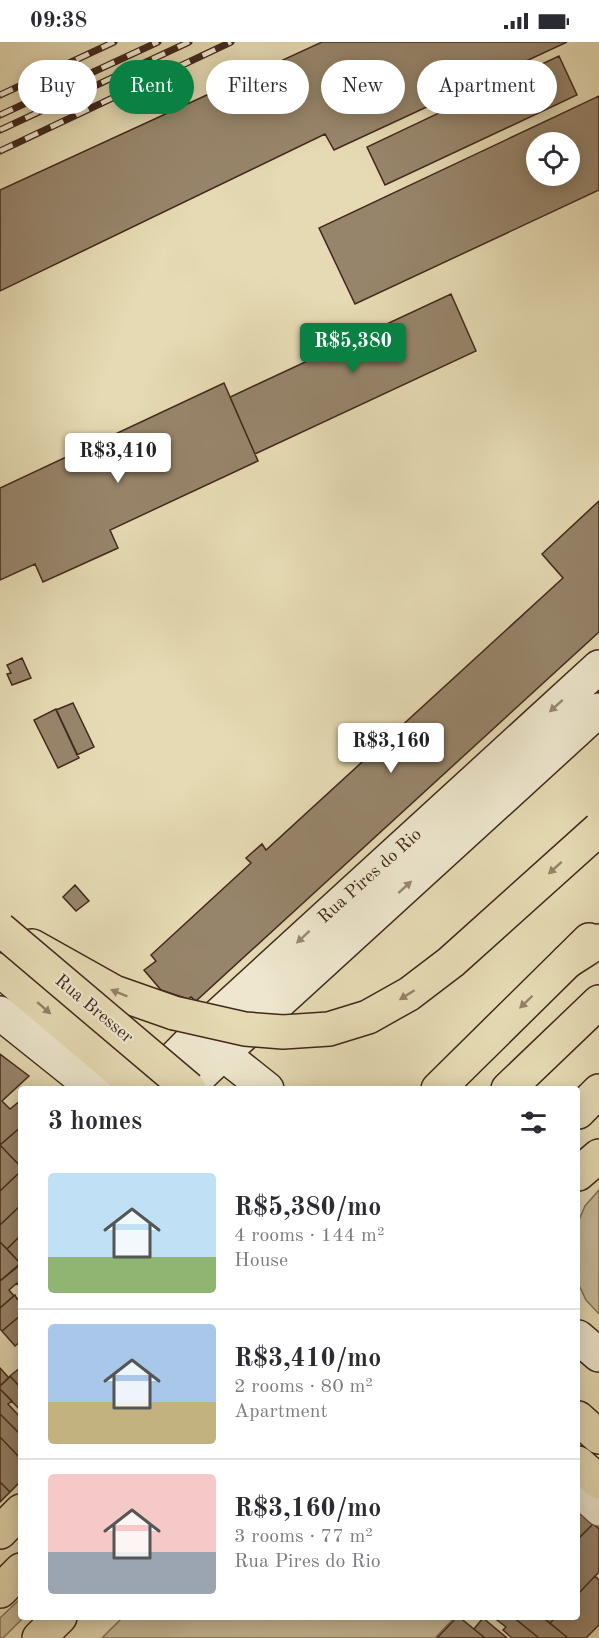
<!DOCTYPE html>
<html lang="en">
<head>
<meta charset="utf-8">
<style>
  :root { --surface:#fff; --page:#f7f7f7; --text:#2b2b33; --muted:#7c7c81; --line:#e1e1e2; --accent:#0b8043 }
  body { margin:0; font-family:"Old Standard TT",serif; background:var(--page); color:var(--text); height:100vh; display:flex; flex-direction:column; font-size:22px; white-space:nowrap }
  * { box-sizing:border-box; margin:0 }
  p { font-size:20px; color:var(--muted) }
  .icon { flex:none; width:33px; height:33px; fill:none; stroke:currentColor; stroke-width:2; stroke-linecap:round; stroke-linejoin:round }
  .map { position:relative; flex:1; overflow:hidden }
  .details { position:absolute; left:18px; top:1044px; width:562px; height:534px; display:flex; flex-direction:column; background:var(--surface); border-radius:6px; box-shadow:0 3px 15px #0003 }
  .details>* { flex:none }
  .top-card { position:absolute; left:18px; top:18px; width:564px; height:54px; display:flex; gap:12px }
  .tools { position:absolute; left:526px; top:90px; display:grid; gap:12px }
  .tools a { display:grid; place-items:center; width:54px; height:54px; border-radius:50%; background:var(--surface); box-shadow:0 3px 15px #0003; font-size:30px }
  .price { position:absolute; translate:-50% -51px; padding:0 14px; border-radius:6px; background:#fff; color:#222; font-size:20px; line-height:39px; filter:drop-shadow(0 2px 3px #0008) }
  .price::after { content:''; position:absolute; left:50%; top:36px; width:18px; height:14px; margin-left:-9px; background:inherit; clip-path:polygon(0 0,100% 0,50% 100%) }
  .price.active { background:var(--accent); color:#fff }
  ul { padding:0; list-style:none }
  li { display:flex; align-items:center; gap:18px; height:150px; padding:0 30px }
  li+li { border-top:2px solid var(--line) }
  li span { display:grid; place-items:center; flex:none; width:168px; height:120px; border-radius:6px; color:#555 }
  li>.icon { margin-inline-start:auto }
  span .icon { width:72px; height:72px; fill:#fffc; stroke-width:1 }
  li b { font-size:26px }
  h2 { display:flex; justify-content:space-between; align-items:center; height:72px; padding:0 30px; font-size:26px }
  .chip { padding:0 21px; border-radius:27px; background:var(--surface); box-shadow:0 3px 15px #0003; font-size:21px; line-height:54px }
  .chip.active { background:var(--accent); color:#fff }
  .status { display:flex; justify-content:space-between; align-items:center; height:42px; padding:0 30px; background:var(--surface); direction:ltr }
  .status svg { height:16px; fill:currentColor }
  .map>svg:first-child { display:block }
</style>
</head>
<body>
<div class="status"><b>09:38</b><svg viewBox="0 0 49 12"><path d="M0 12V9h3v3zM5 12V6h3v6zM10 12V3h3v9zM15 12V0h3v12zM26 1h20v11H26zM47 4h2v5h-2z"/></svg></div>
<div class="map">
<svg width="599" height="1596" viewBox="0 0 599 1596">
  <rect width="100%" height="100%" fill="#e5dab3"/>
  <filter id="stains"><feTurbulence type="fractalNoise" baseFrequency=".00333" numOctaves="4"/><feColorMatrix values="0 0 0 0 .2 0 0 0 0 .09 0 0 0 0 .02 0 0 0 .5 -.17"/></filter>
  <radialGradient id="worn" r=".72"><stop offset=".6" stop-color="#630" stop-opacity="0"/><stop offset="1" stop-color="#630" stop-opacity=".3"/></radialGradient>
  <path fill="#c9bc99" stroke="#86725a" stroke-width="1.5" d="M599 1148V1272L586 1258 578 1241V1180L585 1164Z
    M21 1556V1575H24L3 1596H0V1576Z
    M123 1575H455L435 1596H102Z"/>
  <path fill="#97856b" stroke="#42281c" stroke-width="1.5" fill-rule="evenodd" d="M322 0H567L334 108 325 92 0 249V148Z
    M559 14 577 53 385 143 367 105Z
    M599 54V148L355 262 319 186ZM537 100H570V134H537Z
    M451 252 476 309 255 412 230 355Z
    M224 341 258 419 110 488 118 506 43 540 35 522 0 538V446Z
    M599 459V590L196 959 191 955 188 957 161 948 144 928 156 919 151 913 251 821 246 816 262 802 266 808 563 536 542 512Z
    M22 616 31 636 12 643 7 632 11 631 7 623Z
    M73 661 94 705 77 713 56 668Z
    M56 667 79 716 58 726 34 678Z
    M75 843 89 859 76 869 63 855Z
    M0 1012 29 1034 2 1059 10 1067 21 1058V1085L0 1103 21 1125V1129L0 1149Z
    M21 1085V1125L0 1103Z
    M21 1129V1163L0 1183V1149Z
    M21 1163V1193L7 1207 0 1200V1183Z
    M21 1193V1222L7 1207Z
    M0 1200 21 1222 0 1239Z
    M21 1221V1246L17 1241 9 1248 14 1254 0 1266V1239Z
    M15 1253 17 1257 21 1254V1273L2 1289 0 1287V1266Z
    M21 1273V1299L15 1304 2 1289Z
    M21 1325V1346L10 1334Z
    M0 1326 9 1336 0 1344Z
    M10 1334 21 1346V1369L0 1347V1344Z
    M0 1347 12 1359 8 1362 21 1376V1393L0 1372Z
    M0 1372 21 1393V1417L0 1395Z
    M0 1395 21 1417V1439L10 1450 0 1440Z
    M0 1440 10 1450 0 1460Z
    M578 1470 593 1482 578 1497Z
    M593 1482 599 1487V1530L578 1552V1497Z
    M595 1534 599 1538V1583L586 1596H568L550 1581 556 1575H578V1552Z
    M457 1575H459L485 1596H437Z
    M493 1575H513L539 1596H512L503 1588 506 1585Z
    M513 1575H535L537 1576 542 1575 568 1596H539Z
    M542 1575H556L550 1581Z
    M483 1576 507 1596H485L474 1587Z"/>
  <g fill="none" stroke-linecap="round" stroke-linejoin="round">
    <g stroke="#6b5442" stroke-width="30">
      <path id="street" d="M578 1451 599 1470"/>
    </g>
    <g stroke="#42281c" stroke-width="36">
      <path id="secondary" d="M0 971 95 1047
        M206 997 223 1012 267 1047
        M145 1046 199 991 599 625
        M186 1047 233 1002 599 668
        M578 1295 599 1313"/>
    </g>
    <g stroke="#42281c" stroke-width="36">
      <path id="primary" d="M32 904 114 950 174 971
        M0 928 140 1047
        M438 1047 589 898
        M578 1132 599 1114
        M578 1376 599 1395
        M578 1421 599 1440
        M0 1490 21 1469"/>
    </g>
    <g stroke="#42281c" stroke-width="36">
      <path id="highway" d="M568 919 599 899
        M508 1047 599 960
        M578 1070 599 1049
        M0 1549 21 1528
        M39 1596 60 1575"/>
    </g>
    <use href="#street" stroke="#eee7ce" stroke-width="27"/>
    <use href="#secondary" stroke="#eee7ce" stroke-width="33"/>
    <use href="#primary" stroke="#e5dab3" stroke-width="33"/>
    <use href="#highway" stroke="#e5dab3" stroke-width="33"/>
    <g stroke="#42281c" stroke-width="7">
      <path id="rail" d="M0 53 114 0
        M0 73 158 0
        M0 88 189 0
        M0 109 231 0"/>
    </g>
    <use href="#rail" stroke="#eee7ce" stroke-width="4.5" stroke-dasharray="14" stroke-linecap="butt"/>
    <g stroke="#42281c" stroke-width="36" stroke-linecap="butt">
      <path id="primary-bridge" d="M0 887 189 1047
        M174 971 245 987 283 990 329 987 368 975 409 952 451 920 599 787"/>
    </g>
    <use href="#primary-bridge" stroke="#e5dab3" stroke-width="33"/>
  </g>
  <defs><path id="oneway-solid" d="M-6-.8H1V-3.2L6.5 0L1 3.2V.8H-6Z" transform="scale(1.5)"/></defs>
  <g fill="#988875">
    <use href="#oneway-solid" transform="translate(556 664) rotate(138)"/>
    <use href="#oneway-solid" transform="translate(405 845) rotate(-42)"/>
    <use href="#oneway-solid" transform="translate(303 895) rotate(137)"/>
  </g>
  <g fill="#948168">
    <use href="#oneway-solid" transform="translate(555 826) rotate(138)"/>
    <use href="#oneway-solid" transform="translate(119 951) rotate(-158)"/>
    <use href="#oneway-solid" transform="translate(407 953) rotate(148)"/>
    <use href="#oneway-solid" transform="translate(526 960) rotate(136)"/>
    <use href="#oneway-solid" transform="translate(44 966) rotate(41)"/>
  </g>
  <g text-anchor="middle" dominant-baseline="central" stroke-width="4.5" stroke-linejoin="round" paint-order="stroke">
    <g font-size="18" fill="#42281c" stroke="#eee7ce">
      <text transform="translate(370 834) rotate(-42)">Rua Pires do Rio</text>
      <text transform="translate(94 967) rotate(40)">Rua Bresser</text>
    </g>
  </g>
  <rect width="100%" height="100%" filter="url(#stains)"/>
  <rect width="100%" height="100%" fill="url(#worn)"/>
</svg>
<div class="tools">
<a><svg class="icon" aria-label="locate" viewBox="0 0 24 24"><circle cx="12" cy="12" r="6"/><path d="M12 2v4M12 18v4M2 12h4M18 12h4"/></svg></a>
</div>
<b class="price active" style="left:353px;top:332px">R$5,380</b>
<b class="price" style="left:118px;top:442px">R$3,410</b>
<b class="price" style="left:391px;top:732px">R$3,160</b>
<div class="top-card">
<a class="chip">Buy</a>
<a class="chip active">Rent</a>
<a class="chip">Filters</a>
<a class="chip">New</a>
<a class="chip">Apartment</a>
</div>
<section class="details">
<h2>3 homes<svg class="icon" aria-label="filters" viewBox="0 0 24 24"><path d="M4 7h16M4 17h16"/><circle cx="9" cy="7" r="2"/><circle cx="15" cy="17" r="2"/></svg></h2>
<ul>
<li><span style="background:linear-gradient(#bfe0f5 70%,#8fb573 0)"><svg class="icon" aria-label="home" viewBox="0 0 24 24"><path d="M3 11l9-7 9 7M6 9v11h12V9"/></svg></span><div><b>R$5,380/mo</b><p>4 rooms · 144 m²</p><p>House</p></div></li>
<li><span style="background:linear-gradient(#a9c7e8 65%,#c2b280 0)"><svg class="icon" aria-label="home" viewBox="0 0 24 24"><path d="M3 11l9-7 9 7M6 9v11h12V9"/></svg></span><div><b>R$3,410/mo</b><p>2 rooms · 80 m²</p><p>Apartment</p></div></li>
<li><span style="background:linear-gradient(#f6c9c9 65%,#9aa5b1 0)"><svg class="icon" aria-label="home" viewBox="0 0 24 24"><path d="M3 11l9-7 9 7M6 9v11h12V9"/></svg></span><div><b>R$3,160/mo</b><p>3 rooms · 77 m²</p><p>Rua Pires do Rio</p></div></li>
</ul>
</section>
</div>
</body>
</html>
